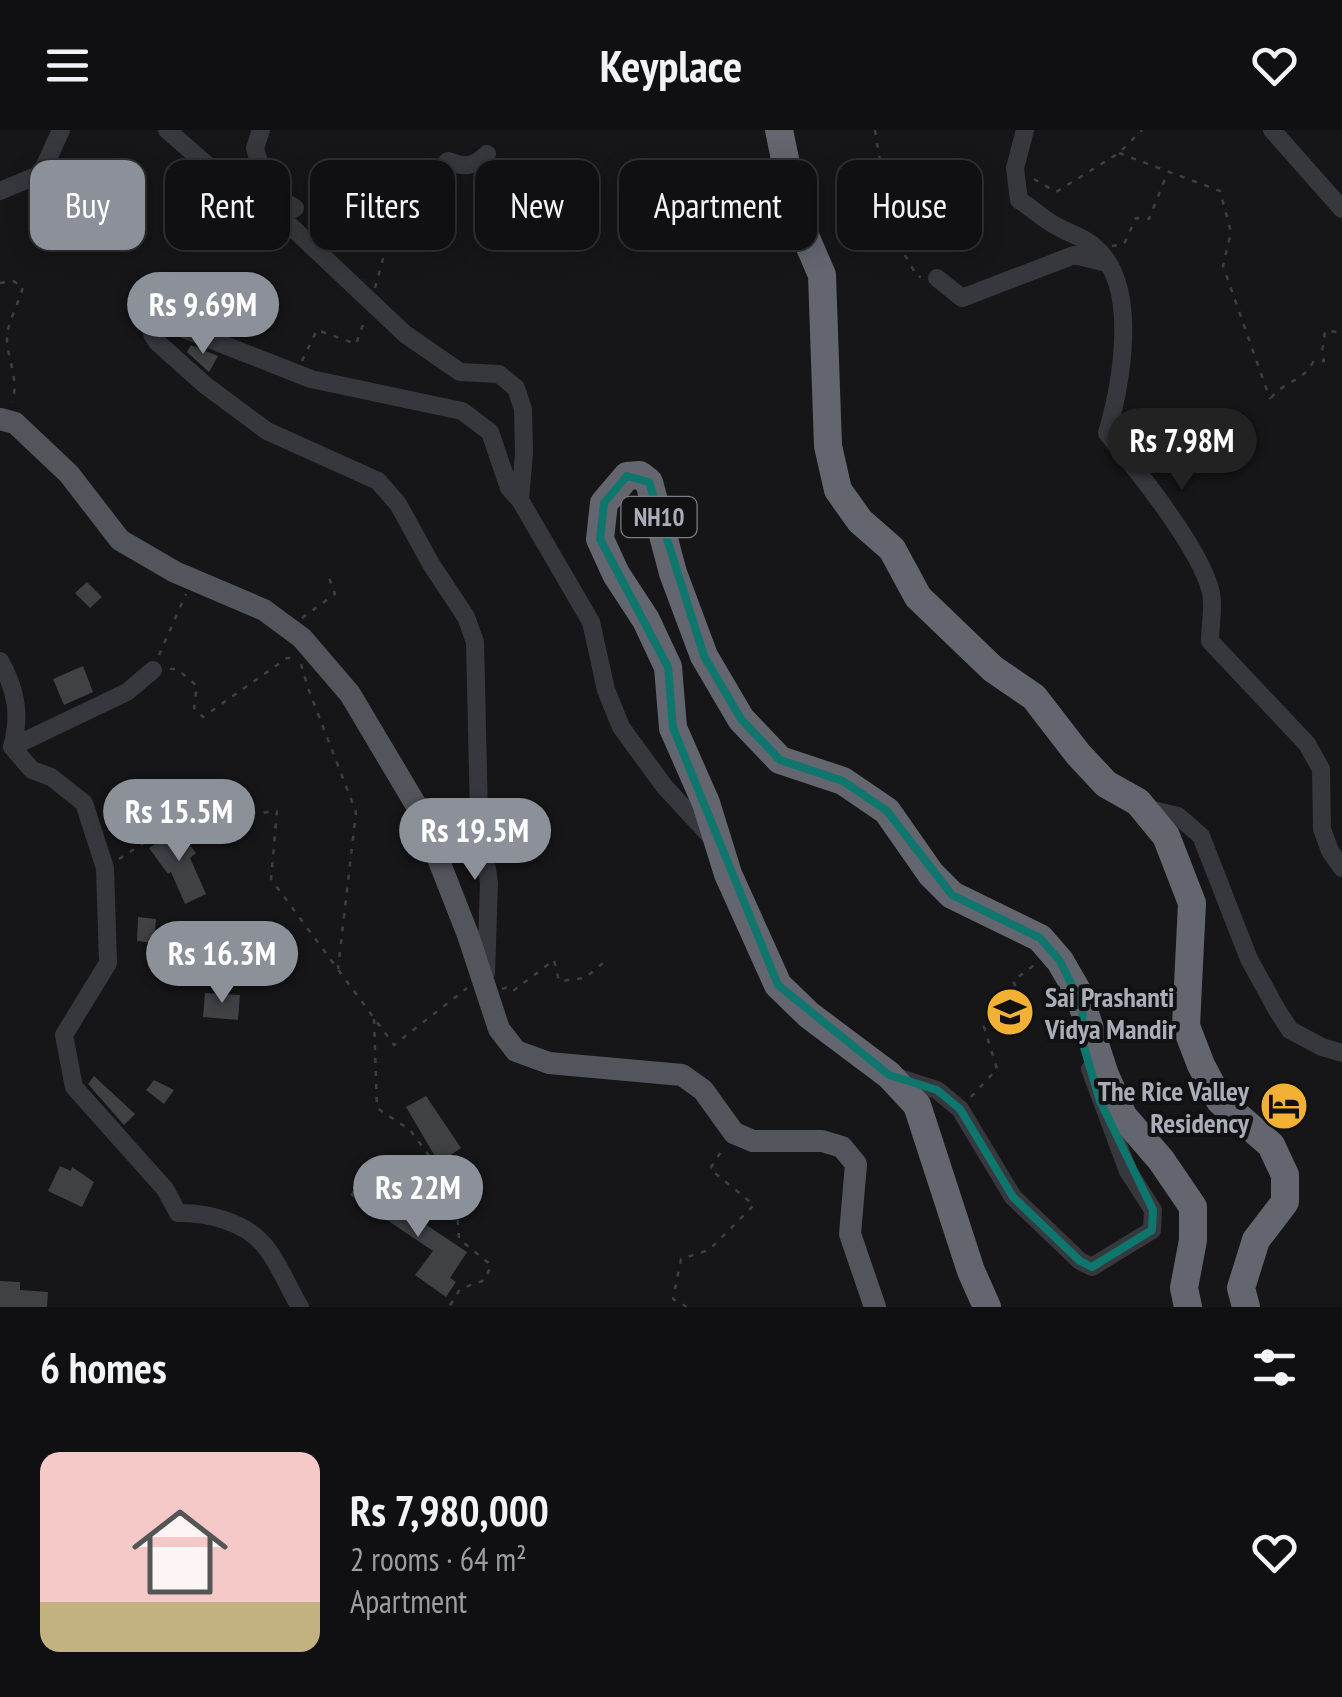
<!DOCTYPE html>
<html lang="en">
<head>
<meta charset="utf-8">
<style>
  :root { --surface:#101012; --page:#1e1e20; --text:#f1f3f6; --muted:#9c9d9f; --line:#303032; --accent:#8c9099 }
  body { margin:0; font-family:"PT Sans Narrow",sans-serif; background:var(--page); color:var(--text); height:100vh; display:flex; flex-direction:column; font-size:38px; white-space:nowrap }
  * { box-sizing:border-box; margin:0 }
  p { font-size:32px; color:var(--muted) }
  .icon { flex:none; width:55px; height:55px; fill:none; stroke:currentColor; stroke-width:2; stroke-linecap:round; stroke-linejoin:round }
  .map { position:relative; height:1177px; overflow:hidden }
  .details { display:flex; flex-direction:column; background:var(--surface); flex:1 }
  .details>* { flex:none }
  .banner { position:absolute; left:30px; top:30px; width:1282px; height:90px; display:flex; gap:20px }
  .price { position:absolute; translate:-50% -85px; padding:0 22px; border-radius:35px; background:var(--accent); color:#fff; font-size:32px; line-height:65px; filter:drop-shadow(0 2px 5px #0008) }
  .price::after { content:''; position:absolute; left:50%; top:60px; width:30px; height:22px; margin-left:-15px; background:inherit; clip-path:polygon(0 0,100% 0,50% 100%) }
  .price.selected { background:#222; color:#fff }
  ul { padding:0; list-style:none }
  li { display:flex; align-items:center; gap:30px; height:250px; padding:0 40px }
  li+li { border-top:2px solid var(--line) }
  li span { display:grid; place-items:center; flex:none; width:280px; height:200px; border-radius:20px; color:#555 }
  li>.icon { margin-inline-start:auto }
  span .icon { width:120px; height:120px; fill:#fffc; stroke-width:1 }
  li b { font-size:42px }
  h2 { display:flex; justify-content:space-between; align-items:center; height:120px; padding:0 40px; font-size:42px }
  .chip { padding:0 35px; border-radius:20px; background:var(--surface); box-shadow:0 5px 25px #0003,0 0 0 2px var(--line); font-size:35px; line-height:90px }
  .chip.selected { background:var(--accent); color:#fff }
  header { display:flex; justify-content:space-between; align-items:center; height:130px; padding:0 40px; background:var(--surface); font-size:45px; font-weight:600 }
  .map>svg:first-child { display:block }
</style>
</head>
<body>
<header><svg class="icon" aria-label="menu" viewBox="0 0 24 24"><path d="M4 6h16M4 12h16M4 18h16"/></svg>Keyplace<svg class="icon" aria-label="heart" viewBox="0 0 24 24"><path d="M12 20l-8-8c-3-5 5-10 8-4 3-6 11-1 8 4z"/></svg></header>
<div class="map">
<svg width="1342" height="1177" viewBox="0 0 1342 1177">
  <rect width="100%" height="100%" fill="#161618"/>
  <path fill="#404145" d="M191 215 218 226 209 242 187 222Z
    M87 452 102 467 90 478 75 463Z
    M83 536 93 562 64 575 53 549Z
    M177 698 196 723 190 728 206 764 185 774 171 742 168 744 149 718Z
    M138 787 156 789 154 813 137 811Z
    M205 863 240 865 238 890 203 887Z
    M94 946 135 984 124 995 88 954Z
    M154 950 174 960 164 974 146 960Z
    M426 966 461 1018 439 1033 406 977Z
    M60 1036 71 1041 72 1037 94 1052 82 1077 48 1061Z
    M360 1051 467 1122 450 1148 456 1152 446 1167 415 1145 433 1121 350 1065Z
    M0 1151 20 1152V1160L48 1162 47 1177H0Z"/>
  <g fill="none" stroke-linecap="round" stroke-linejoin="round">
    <path stroke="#3d3f44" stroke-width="2.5" stroke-dasharray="5 8" stroke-linecap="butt" d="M875 0 891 101 917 146 921 147
      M1119 23 1220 61 1231 102 1223 136 1270 269
      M1034 49 1056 62 1119 23 1142 0
      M1112 116 1124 114 1136 88 1149 89 1167 44
      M0 153 13 151 23 157C19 172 8 193 7 205 6 228 20 249 12 272
      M375 158 394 89 437 76 443 62
      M302 231 317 200 356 214 365 189
      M1271 268C1284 251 1304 251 1313 232L1324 231 1322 222 1325 201 1342 202
      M302 488 335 464 328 445
      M159 525 186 464
      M301 534 308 558 356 682 338 839
      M170 539H177L197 556 194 578 203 587 287 528H293
      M119 729 176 692 277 681 271 749 394 915 467 858
      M502 859 508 857 513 861 554 830 559 851 585 848 603 833
      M374 889 377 978 410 1000 456 1062 459 1109 491 1135 485 1150 460 1159 449 1177
      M971 967 997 939 984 897 998 892 992 874 1020 866 1013 851 1037 833
      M1164 1001 1201 981
      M687 1177 673 1169 681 1129 709 1120 754 1075 710 1039 724 1017"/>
    <path stroke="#37383d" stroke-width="18" d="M167 0 239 63 281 87 405 204 460 242 499 244 516 258 523 279 524 323 520 370
      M261 0 255 18 267 60 295 78 281 87
      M1025 0 1015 38 1019 70C1032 78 1044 90 1058 97 1073 105 1086 108 1098 120 1139 160 1121 255 1107 303 1136 339 1202 420 1211 463 1214 478 1210 496 1210 511L1307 614 1321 639 1322 699 1330 721 1342 738
      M1272 0 1342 79
      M414 39 434 51 448 31C466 38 473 37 487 24
      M0 61 41 44 61 0
      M937 148 962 168 1074 125 1107 133
      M0 531C16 559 21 585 12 617L32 640 51 647 84 673 105 738 108 833 64 905 74 957 165 1059 178 1083C206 1082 245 1092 264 1115 279 1132 288 1158 300 1177
      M12 617 127 562 153 540
      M1144 678 1178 686 1201 706 1249 829 1277 880 1290 900 1322 917 1342 923
      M486 843 489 753 479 685 475 512 466 487 431 434 398 374 378 351 267 301 205 255 157 212 152 204 156 192 166 188 186 200 311 249 462 281 490 302 509 358 520 370 591 492 606 560 621 597 664 656 712 708
      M894 946 937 960 960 979 1013 1067 1080 1131 1092 1137 1152 1100 1153 1080 1128 1041 1090 939"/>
    <path stroke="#53555c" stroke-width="22" d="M0 289 15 293 69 344 120 410 175 442 264 480 302 508 350 564 419 680 468 805 499 899 516 921 549 933 682 945 703 960 734 1003 753 1011H822L842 1017 856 1034 850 1104 875 1177"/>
    <path stroke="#63666e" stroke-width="28" d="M779 0 797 87 822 145 828 316 838 360 860 391 892 419 918 467 993 539 1034 567 1078 624 1106 654 1138 672 1166 706 1192 773 1186 896 1201 935 1220 971 1271 1015 1285 1045V1072L1256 1110 1241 1158 1246 1177
      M987 1177 971 1141 917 975 889 945 809 885 778 855 728 744 706 673 673 598 668 537 646 490 616 444 600 409 604 373 627 346 640 345 649 352 673 443 704 526 741 589 780 630 843 651 887 681 931 744 952 765 1040 808 1060 831 1078 862 1105 945 1123 986 1161 1030 1193 1077V1110L1184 1158 1188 1177"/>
  </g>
  <path fill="none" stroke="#0f766e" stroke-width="8" stroke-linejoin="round" d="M627 346 649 352 704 526 741 589 780 630 843 651 887 681 952 765 1040 808 1060 831 1083 878 1081 907 1100 971 1153 1080 1152 1100 1092 1137 1080 1131 1013 1067 960 979 937 960 889 945 778 855 673 598 668 537 600 409 604 373Z"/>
  <defs>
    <g id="school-disc" transform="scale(2.5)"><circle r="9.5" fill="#f2b134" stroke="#111113"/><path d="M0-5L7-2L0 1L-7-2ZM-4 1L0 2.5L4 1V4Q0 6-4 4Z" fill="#111"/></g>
    <g id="hotel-disc" transform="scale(2.5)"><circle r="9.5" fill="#f2b134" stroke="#111113"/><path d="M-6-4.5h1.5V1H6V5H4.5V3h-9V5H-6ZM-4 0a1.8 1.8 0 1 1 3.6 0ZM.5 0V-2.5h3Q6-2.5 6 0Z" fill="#111"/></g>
  </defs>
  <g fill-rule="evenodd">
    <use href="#school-disc" x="1010" y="882"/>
    <use href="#hotel-disc" x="1284" y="976"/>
  </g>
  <g text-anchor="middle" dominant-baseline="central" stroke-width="8" stroke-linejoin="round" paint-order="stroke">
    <rect fill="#111113" stroke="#7b7e86" stroke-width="2.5" x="621.5" y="367" width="75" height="40" rx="8"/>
    <g font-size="25" font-weight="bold" fill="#a8adb8">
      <text x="659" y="387">NH10</text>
    </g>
    <g font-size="28" font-weight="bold" fill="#a8adb8" stroke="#111113" text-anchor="start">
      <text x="1045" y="866">Sai Prashanti<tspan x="1045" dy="32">Vidya Mandir</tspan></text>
      <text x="1249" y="960" text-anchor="end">The Rice Valley<tspan x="1249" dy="32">Residency</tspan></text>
    </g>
  </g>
</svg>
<b class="price" style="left:203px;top:227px">Rs 9.69M</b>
<b class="price selected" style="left:1182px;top:363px">Rs 7.98M</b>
<b class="price" style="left:179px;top:734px">Rs 15.5M</b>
<b class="price" style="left:475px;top:753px">Rs 19.5M</b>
<b class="price" style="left:222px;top:876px">Rs 16.3M</b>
<b class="price" style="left:418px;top:1110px">Rs 22M</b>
<div class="banner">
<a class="chip selected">Buy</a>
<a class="chip">Rent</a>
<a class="chip">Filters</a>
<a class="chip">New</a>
<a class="chip">Apartment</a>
<a class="chip">House</a>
</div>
</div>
<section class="details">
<h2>6 homes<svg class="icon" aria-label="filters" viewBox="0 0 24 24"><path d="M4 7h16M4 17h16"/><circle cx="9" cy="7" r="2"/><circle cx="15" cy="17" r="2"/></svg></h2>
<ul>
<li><span style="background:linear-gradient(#f6c9c9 75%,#c2b280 0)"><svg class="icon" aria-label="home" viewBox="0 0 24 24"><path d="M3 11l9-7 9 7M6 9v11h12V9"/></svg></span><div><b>Rs 7,980,000</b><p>2 rooms · 64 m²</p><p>Apartment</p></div><svg class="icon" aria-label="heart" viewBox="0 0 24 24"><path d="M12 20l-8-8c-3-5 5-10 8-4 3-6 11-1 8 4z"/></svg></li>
</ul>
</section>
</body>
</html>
